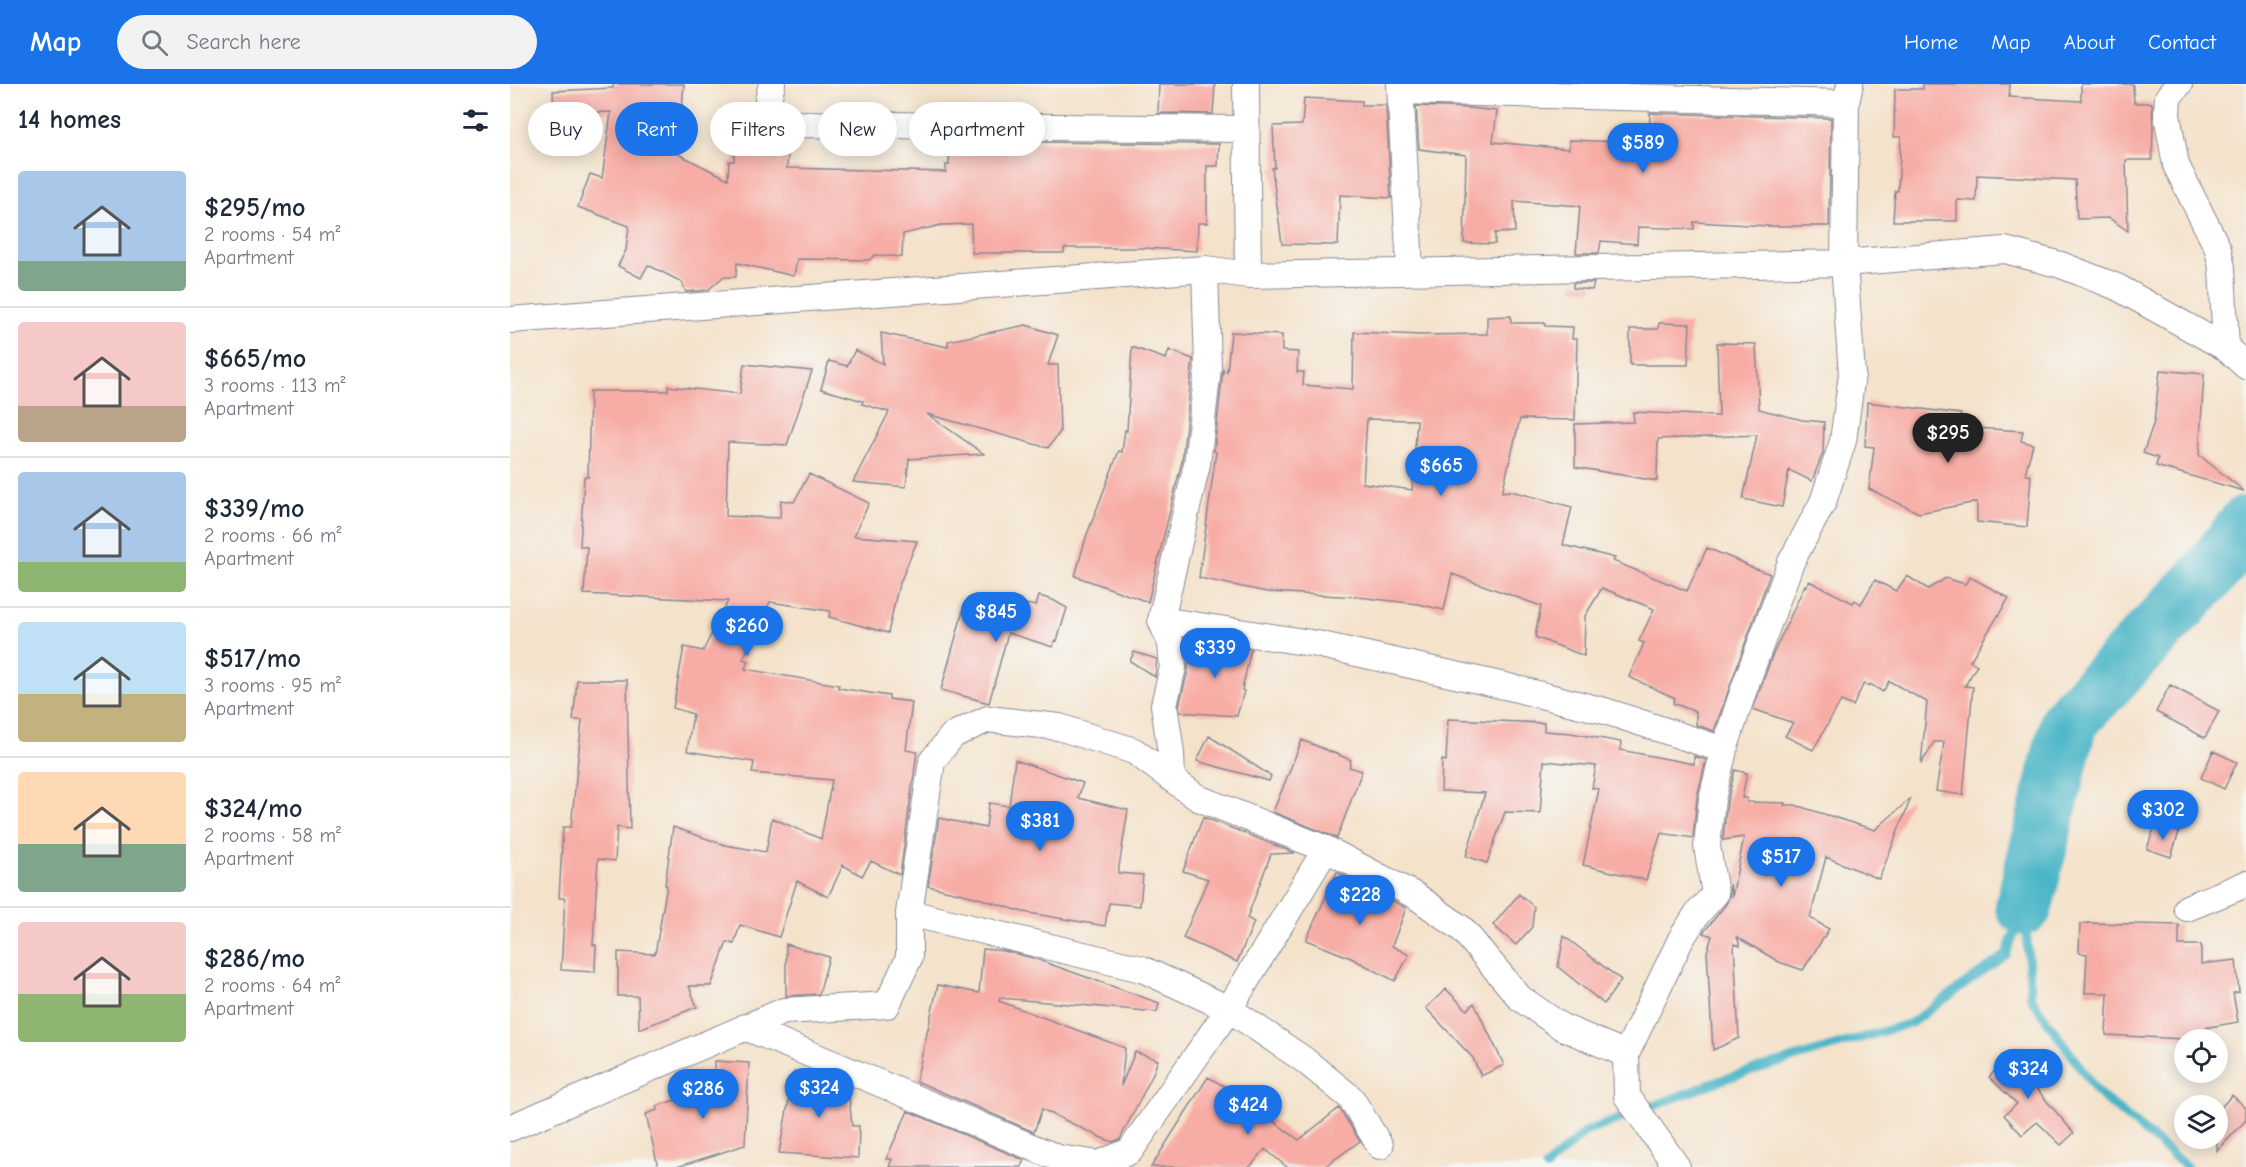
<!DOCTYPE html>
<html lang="en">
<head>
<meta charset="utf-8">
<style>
  :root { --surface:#fff; --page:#f2f2f3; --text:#1f2937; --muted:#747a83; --line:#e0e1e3; --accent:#1a73e8 }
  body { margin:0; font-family:"Comic Neue",sans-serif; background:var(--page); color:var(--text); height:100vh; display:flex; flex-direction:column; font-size:22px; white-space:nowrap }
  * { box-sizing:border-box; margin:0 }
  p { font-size:20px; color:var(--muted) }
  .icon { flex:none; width:33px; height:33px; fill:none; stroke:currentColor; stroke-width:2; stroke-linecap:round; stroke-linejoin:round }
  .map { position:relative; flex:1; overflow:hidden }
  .panel { display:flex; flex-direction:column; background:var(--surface); width:510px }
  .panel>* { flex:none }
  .top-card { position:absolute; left:18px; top:18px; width:570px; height:54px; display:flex; gap:12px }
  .buttons { position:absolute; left:1664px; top:945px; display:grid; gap:12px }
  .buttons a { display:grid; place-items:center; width:54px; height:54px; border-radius:50%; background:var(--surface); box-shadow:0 3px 15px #0003; font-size:30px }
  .price { position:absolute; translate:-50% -51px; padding:0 14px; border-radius:21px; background:var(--accent); color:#fff; font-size:20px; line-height:39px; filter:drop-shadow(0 2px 3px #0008) }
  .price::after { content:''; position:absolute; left:50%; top:36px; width:18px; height:14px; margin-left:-9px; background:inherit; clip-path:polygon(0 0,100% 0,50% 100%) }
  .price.on { background:#222; color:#fff }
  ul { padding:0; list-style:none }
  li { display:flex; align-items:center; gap:18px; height:150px; padding:0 18px }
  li+li { border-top:2px solid var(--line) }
  li span { display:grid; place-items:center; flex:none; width:168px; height:120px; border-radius:6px; color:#555 }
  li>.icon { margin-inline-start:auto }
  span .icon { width:72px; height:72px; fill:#fffc; stroke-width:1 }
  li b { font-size:26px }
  h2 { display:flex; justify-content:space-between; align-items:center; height:72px; padding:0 18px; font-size:26px }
  .tag { padding:0 21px; border-radius:27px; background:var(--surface); box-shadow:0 3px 15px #0003; font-size:21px; line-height:54px }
  .tag.on { background:var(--accent); color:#fff }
  header { display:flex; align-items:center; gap:36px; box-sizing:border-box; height:84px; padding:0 30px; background:var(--accent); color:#fff }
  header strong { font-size:28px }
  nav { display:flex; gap:33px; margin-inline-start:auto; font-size:21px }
  .search { width:420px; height:54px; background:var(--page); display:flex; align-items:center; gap:15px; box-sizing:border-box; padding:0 21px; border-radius:33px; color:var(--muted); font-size:22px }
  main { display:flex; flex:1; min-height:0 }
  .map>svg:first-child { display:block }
</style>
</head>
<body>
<header>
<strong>Map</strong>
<div class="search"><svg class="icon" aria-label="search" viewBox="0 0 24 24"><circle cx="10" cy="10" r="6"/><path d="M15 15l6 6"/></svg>Search here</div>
<nav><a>Home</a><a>Map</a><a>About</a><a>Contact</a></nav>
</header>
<main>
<section class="panel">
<h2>14 homes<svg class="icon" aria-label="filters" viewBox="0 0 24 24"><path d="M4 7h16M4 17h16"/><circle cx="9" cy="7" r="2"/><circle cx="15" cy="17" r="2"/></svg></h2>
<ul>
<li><span style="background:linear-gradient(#a9c7e8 75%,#7fa58c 0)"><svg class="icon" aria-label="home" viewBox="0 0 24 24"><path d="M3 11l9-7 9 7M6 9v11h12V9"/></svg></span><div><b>$295/mo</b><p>2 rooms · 54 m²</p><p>Apartment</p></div></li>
<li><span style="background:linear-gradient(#f6c9c9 70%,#b9a48a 0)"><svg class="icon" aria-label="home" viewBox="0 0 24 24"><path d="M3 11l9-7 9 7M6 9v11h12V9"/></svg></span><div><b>$665/mo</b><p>3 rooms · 113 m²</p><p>Apartment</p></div></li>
<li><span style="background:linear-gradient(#a9c7e8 75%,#8fb573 0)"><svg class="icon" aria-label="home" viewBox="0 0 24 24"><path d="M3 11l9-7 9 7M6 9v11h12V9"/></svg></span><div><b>$339/mo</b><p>2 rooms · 66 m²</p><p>Apartment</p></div></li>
<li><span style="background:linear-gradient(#bfe0f5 60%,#c2b280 0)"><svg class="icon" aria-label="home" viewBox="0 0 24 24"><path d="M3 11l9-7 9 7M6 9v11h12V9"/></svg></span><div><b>$517/mo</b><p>3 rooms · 95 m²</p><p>Apartment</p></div></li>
<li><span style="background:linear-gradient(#ffd9b3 60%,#7fa58c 0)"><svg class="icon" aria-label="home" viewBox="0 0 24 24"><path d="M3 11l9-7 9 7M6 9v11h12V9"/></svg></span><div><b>$324/mo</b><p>2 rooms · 58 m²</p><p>Apartment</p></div></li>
<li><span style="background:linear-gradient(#f6c9c9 60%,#8fb573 0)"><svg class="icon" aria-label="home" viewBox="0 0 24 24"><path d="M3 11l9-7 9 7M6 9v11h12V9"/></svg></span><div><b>$286/mo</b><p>2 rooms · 64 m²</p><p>Apartment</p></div></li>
</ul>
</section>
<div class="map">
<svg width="1736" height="1083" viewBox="0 0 1736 1083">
  <rect width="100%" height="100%" fill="#f6f6f2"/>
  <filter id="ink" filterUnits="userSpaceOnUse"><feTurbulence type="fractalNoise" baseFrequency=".0167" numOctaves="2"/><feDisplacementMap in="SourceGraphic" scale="12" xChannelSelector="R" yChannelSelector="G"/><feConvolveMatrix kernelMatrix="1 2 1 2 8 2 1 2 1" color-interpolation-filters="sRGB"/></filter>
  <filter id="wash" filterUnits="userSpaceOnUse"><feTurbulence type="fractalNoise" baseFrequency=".008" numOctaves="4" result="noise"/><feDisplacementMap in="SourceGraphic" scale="24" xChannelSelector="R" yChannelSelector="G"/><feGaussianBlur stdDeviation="1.35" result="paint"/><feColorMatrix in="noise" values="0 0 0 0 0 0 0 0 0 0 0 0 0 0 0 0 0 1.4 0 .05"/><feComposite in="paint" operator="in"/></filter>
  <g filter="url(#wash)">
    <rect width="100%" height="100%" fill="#f4e2ca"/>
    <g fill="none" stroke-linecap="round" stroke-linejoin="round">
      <path stroke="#4ab5c7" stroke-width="9" d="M1515 828 1521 914 1589 1010 1677 1083
        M1036 1083 1075 1048 1217 994 1401 939 1496 871 1514 822"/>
      <path stroke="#4ab5c7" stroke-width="58" d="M1514 822 1559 637 1699 490 1736 441"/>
    </g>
    <g id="blocks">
      <path fill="#f7ada6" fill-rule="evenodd" d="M103 0H174L168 70 218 95 219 77H224L225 50 266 52 279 55 277 84 436 88V81H439L440 57 709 60 708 82H697V139H688L687 167 633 164H554V169H462L461 140 431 141 393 150 392 173 365 171 359 176 287 175 284 192 227 179 226 193H213L198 206 176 208 172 198 138 181 131 194 108 182 116 166 119 142 68 123 80 90 92 94 101 28 44 29 43 7 103 4Z
        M649 0H705L703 30 648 29Z
        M1413 0H1500L1499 13 1571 17V0H1623L1624 19H1642L1643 44 1642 76H1616L1618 147 1599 134 1567 135 1565 96 1467 91 1466 117 1447 116V137H1383L1385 107H1388L1391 53H1384L1385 5H1413Z
        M794 14 852 17V21H876L881 114 830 111 828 161 772 160 762 84H765L763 42 792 41Z
        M906 22 959 24 987 27 983 58 1059 65V56L1139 59 1140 29 1321 34 1319 142H1258L1184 138V145L1128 143 1127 160 1091 157 1089 169H1066L1070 122 1004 117 1005 148 985 149V160L954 159 956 71 909 65Z
        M1063 199H1084L1082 206 1063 204Z
        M1001 232V239H1035V242L1063 243 1062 255H1067L1065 336 1010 335 992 408 1001 407 1062 423 1053 461 1105 474 1103 477 1177 507 1197 464 1236 480 1235 481 1260 490 1204 647 1186 641V628L1163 619 1165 614 1119 593 1134 559 1129 557 1144 525 1092 504 1075 532 1074 572 1025 553 1031 522 942 490 934 526 908 520 848 513 757 508 689 494 706 368 704 367 713 286 717 288 721 248 772 251V267L788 268 787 288H794L793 301 843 305 844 248 910 251 977 250V233ZM857 335 907 336 902 406 853 399Z
        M1149 239 1180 240 1178 281H1120V245H1148Z
        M516 241 548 251 538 281H548L550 348 538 364 417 330 474 370 399 375 396 403 343 398 379 328 352 320 353 317 311 305 319 277 337 282 345 266 373 280 371 249 438 263V257Z
        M1207 259 1246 260 1249 325 1292 336 1314 338 1313 369 1302 397 1279 386 1272 423 1233 415 1247 351 1148 355 1147 397 1065 383V340L1124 338 1123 328 1209 332Z
        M622 263 656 275 659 266 683 275 672 377 638 518 565 492 576 453 609 367 612 368 615 346 617 347Z
        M234 280 302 287 277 361 218 358 216 432 270 434 271 416 284 418 299 390 359 419 344 452 407 457 388 504 378 549 319 533 320 527 260 518 233 575 238 577 235 585 329 601 328 604 379 612V615L402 618 396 666 407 668 390 791 361 777 352 792 333 781 318 813 287 797 269 853 230 841 224 860 217 858 201 902H179L187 923 129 945 128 912H108V868L145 870 157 801H155L163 743 215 761 256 768 262 734 311 755 322 696 242 689 244 678 177 667 183 630 163 624 174 563 193 567 218 517 74 510 77 463 70 462 74 393H78L80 307H158V302L230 310Z
        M1650 286 1694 290 1689 371 1734 407 1646 382 1648 374 1633 369 1644 338Z
        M1357 318 1451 330 1449 343 1513 347 1511 357 1523 360 1515 390 1521 392 1517 443 1467 438V418L1409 429 1359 405 1364 363 1355 362Z
        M1397 492 1418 505 1436 494 1455 500 1460 493 1499 514 1460 577 1467 581 1455 602 1463 603 1453 711 1426 707 1434 658H1424L1411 680 1417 618 1379 597 1373 608 1360 600 1359 602 1354 599 1343 622 1331 617 1303 666 1275 652 1283 639 1243 625 1262 572 1295 501 1296 502 1299 497 1343 519 1345 516 1351 520 1365 496 1386 507Z
        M529 512 543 516 557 524 547 557 545 556 543 563 498 549 479 619 431 606 455 520 497 532 499 517 526 522Z
        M680 556 741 565 732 606 734 607 727 632 670 628 669 622 678 586Z
        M624 568 647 575 645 593 620 577Z
        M67 596H117L120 745 107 743 105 777 88 775 83 861H86L85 888 51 886 55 814H49L53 743H61L72 636H63Z
        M1660 601 1709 627 1695 654 1646 628Z
        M938 635 1034 639V647L1061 649 1111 658 1110 666 1184 680V672L1196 676 1187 713 1183 754 1151 749 1136 796 1073 781 1089 705 1082 704 1086 682 1034 677 1030 729 995 728 977 779 956 772 975 709 931 707 932 676 936 677Z
        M699 652 761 692 759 697 687 677Z
        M792 656 841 676 839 683 852 687 827 754 763 728Z
        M1703 667 1727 678 1714 705 1691 694Z
        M505 676 573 699 568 714 618 726 608 789 633 791 630 822 599 819 595 842 513 828 465 813 418 802 429 734 476 744 479 719 499 722Z
        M1225 686 1237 689 1232 714H1237V718L1275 719 1274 721H1285L1365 746 1401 714 1369 795 1316 773 1300 834 1319 845 1293 886 1269 878 1227 853 1230 862 1224 860 1229 954 1203 966 1197 868 1202 852 1193 849 1216 820 1219 814 1220 800 1222 813 1234 753 1213 756 1217 718Z
        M693 733 785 769 761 770 737 834 744 838 727 878 673 854 698 795 673 787Z
        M1645 741 1669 748 1661 773 1637 765Z
        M827 788 896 824 882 862 899 871 885 897 841 874 796 856Z
        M1009 810 1024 823 1022 843 1006 861 983 841Z
        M1577 839 1669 841V861H1691V880L1726 876 1729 908 1723 909 1728 938 1694 944 1692 956 1596 951 1598 909H1575L1577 870 1569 869 1570 840Z
        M1054 852 1111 896 1094 920 1048 883Z
        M276 860 319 873 309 910 276 912Z
        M473 865 494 867 523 874 649 919 647 928 490 914 489 917 615 964 611 1002 625 968 648 976 642 992 610 1055 603 1058 592 1054 532 1025 524 1048 406 997 428 901 469 909Z
        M936 905 957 926 964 919 994 981 971 992 963 974 916 924Z
        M1504 967 1526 989 1519 996 1564 1049 1551 1061 1527 1038 1512 1051 1494 1031 1507 1020 1479 993Z
        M205 977 239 979 235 1061 167 1083H148L136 1030 147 1026 146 1022 205 1004Z
        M284 988 317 994 338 1002 342 1042H349L348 1074 269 1069Z
        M698 993 721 1006 789 1056 829 1024 850 1057 814 1083H777L755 1065 740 1083H641Z
        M1722 1011 1736 1024V1036L1707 1067V1028Z
        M398 1027 514 1076 511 1083H379L382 1075H376Z"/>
    </g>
  </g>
  <g filter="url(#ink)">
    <use href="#blocks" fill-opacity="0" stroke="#888894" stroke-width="1.5"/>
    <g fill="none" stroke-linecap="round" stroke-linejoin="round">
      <g stroke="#888894" stroke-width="28">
        <path id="street" d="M262 0 258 16 262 32 275 40 736 45
          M736 0 738 191
          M890 0 900 186
          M1669 0 1658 13 1657 31 1666 81 1708 165 1712 184 1716 264
          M891 7 1336 19
          M0 236 695 185 738 191 1334 179 1495 166 1551 181 1607 203 1716 264 1736 282
          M651 536 807 560 999 603 1095 627 1214 666
          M662 693 661 669 654 621 663 583 661 560 651 536 687 380 698 284 695 185
          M1677 824 1736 800
          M399 829 632 885 719 925 793 975 841 1014 870 1062
          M235 943 548 1074 589 1080 620 1067 719 925 816 765
          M0 1044 274 927 377 921 399 874V829L422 677 443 651 478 635 549 643 624 667 688 714 816 765 906 812 952 845 1010 914 1052 943 1116 970
          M1167 1083 1117 1012 1116 970 1171 855 1187 830 1205 810 1197 762 1202 715 1214 666 1235 602 1281 478 1313 418 1333 357 1342 290 1334 179 1336 19 1340 0"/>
      </g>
      <use href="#street" stroke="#fff" stroke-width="26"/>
    </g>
  </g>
</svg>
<div class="buttons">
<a><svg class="icon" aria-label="locate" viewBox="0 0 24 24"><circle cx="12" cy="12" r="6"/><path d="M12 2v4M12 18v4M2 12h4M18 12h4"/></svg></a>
<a><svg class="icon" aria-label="layers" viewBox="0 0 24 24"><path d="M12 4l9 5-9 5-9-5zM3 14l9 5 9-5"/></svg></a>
</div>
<b class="price" style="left:1133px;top:90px">$589</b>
<b class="price on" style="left:1438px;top:380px">$295</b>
<b class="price" style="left:931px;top:413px">$665</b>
<b class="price" style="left:486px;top:559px">$845</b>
<b class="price" style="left:237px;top:573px">$260</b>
<b class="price" style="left:705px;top:595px">$339</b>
<b class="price" style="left:1653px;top:757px">$302</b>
<b class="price" style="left:530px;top:768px">$381</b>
<b class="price" style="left:1271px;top:804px">$517</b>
<b class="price" style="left:850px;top:842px">$228</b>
<b class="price" style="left:1518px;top:1016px">$324</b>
<b class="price" style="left:309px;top:1035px">$324</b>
<b class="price" style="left:193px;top:1036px">$286</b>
<b class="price" style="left:738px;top:1052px">$424</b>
<div class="top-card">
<a class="tag">Buy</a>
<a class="tag on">Rent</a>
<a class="tag">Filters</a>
<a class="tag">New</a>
<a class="tag">Apartment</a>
</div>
</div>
</main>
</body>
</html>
